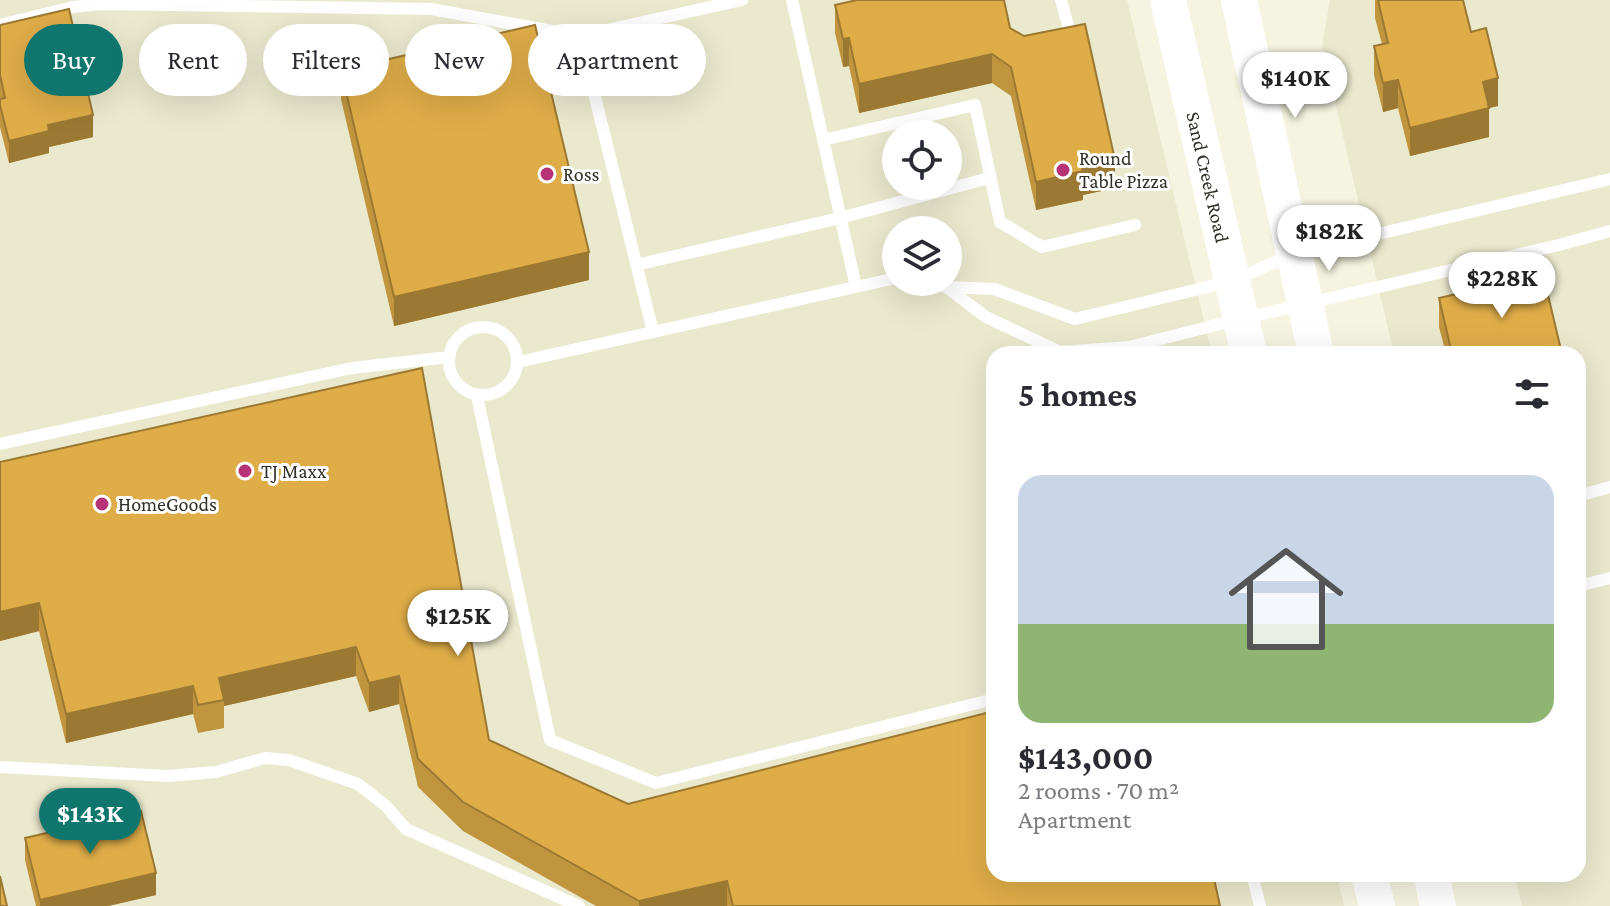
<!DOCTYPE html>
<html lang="en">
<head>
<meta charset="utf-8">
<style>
  :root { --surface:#fff; --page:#f7f7f7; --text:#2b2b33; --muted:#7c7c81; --line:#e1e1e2; --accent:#0f766e }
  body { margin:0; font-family:"Crimson Pro",serif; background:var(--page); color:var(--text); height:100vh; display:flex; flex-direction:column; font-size:30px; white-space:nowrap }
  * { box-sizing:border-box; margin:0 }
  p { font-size:26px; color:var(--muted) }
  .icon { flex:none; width:44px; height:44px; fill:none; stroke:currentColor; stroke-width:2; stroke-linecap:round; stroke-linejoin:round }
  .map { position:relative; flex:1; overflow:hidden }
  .sheet { position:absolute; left:986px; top:346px; width:600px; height:536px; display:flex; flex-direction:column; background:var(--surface); border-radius:24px; box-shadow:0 8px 32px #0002 }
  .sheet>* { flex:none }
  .guide { position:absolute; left:24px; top:24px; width:760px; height:72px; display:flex; gap:16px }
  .controls { position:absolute; left:882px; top:120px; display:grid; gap:16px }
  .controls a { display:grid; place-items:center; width:80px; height:80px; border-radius:50%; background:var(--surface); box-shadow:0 8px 32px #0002; font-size:40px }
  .price { position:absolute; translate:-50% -68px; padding:0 18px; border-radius:28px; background:#fff; color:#222; font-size:26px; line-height:52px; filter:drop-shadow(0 2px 4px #0008) }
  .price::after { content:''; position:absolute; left:50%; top:48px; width:24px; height:18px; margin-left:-12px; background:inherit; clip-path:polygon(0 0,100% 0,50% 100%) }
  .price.active { background:var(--accent); color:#fff }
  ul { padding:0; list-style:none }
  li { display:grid; align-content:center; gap:16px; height:424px; padding:0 32px }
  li+li { border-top:2px solid var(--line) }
  li span { display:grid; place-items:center; height:248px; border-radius:24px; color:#555 }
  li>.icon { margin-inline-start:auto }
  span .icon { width:144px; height:144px; fill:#fffc; stroke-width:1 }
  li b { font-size:34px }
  h2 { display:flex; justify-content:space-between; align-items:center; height:96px; padding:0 32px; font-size:34px }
  .chip { padding:0 28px; border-radius:36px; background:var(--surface); box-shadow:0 8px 32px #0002; font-size:28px; line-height:72px }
  .chip.active { background:var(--accent); color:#fff }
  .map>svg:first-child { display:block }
</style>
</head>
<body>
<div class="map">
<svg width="1610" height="906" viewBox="0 0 1610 906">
  <rect width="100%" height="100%" fill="#f5f4e0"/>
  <path fill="#eae8cd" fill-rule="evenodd" d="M0 0H1127L1212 354H994V874H1337L1344 906H0ZM896 134H948V186H896ZM896 230H948V282H896Z
    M1330 0H1610V906H1522L1514 874H1578V354H1394L1322 46Z"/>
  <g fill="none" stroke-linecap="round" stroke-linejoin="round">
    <path stroke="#fff" stroke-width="12" d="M792 0 856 287
      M1061 0 1069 29
      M0 25 73 7 101 4 431 9 580 36 742 0
      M580 36 653 332
      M823 140 975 105 1000 222 1042 247 1135 225
      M636 265 840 218 989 178
      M930 282 946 287 994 289 1075 319 1232 281 1294 254 1610 179
      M946 287 986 317 1060 352 1129 347 1240 319 1559 245 1610 231
      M449 361a34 34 0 1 1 68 0a34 34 0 1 1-68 0Z
      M518 362 896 278
      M477 396 550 740 656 783 994 699
      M0 444 352 368 449 357
      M1578 496 1610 487
      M1578 586 1610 578
      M0 767 167 776 216 772 265 758 289 760 358 784 386 806 406 829 579 906
      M1252 874 1260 906"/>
    <path stroke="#fff" stroke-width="36" d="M1168 0 1249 354
      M1239 0 1316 354
      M1369 874 1377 906
      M1431 874 1438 906"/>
  </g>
  <path fill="#c0953e" d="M1375 0H1463L1471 32 1498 106 1489 108V137L1410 156 1398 108 1383 112 1374 75V46L1382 44 1375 18Z
    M835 5 1010 28 1115 188 1083 195V200L1036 210 1011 96 992 83 859 113 849 66 843 67 835 33Z
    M0 25 93 137 49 147V153L9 163 0 127Z
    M342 50 372 63 589 280 394 326 341 99Z
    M1439 298 1562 354H1446L1439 327Z
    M422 368 489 740 628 804 1220 906H596L463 831 418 787 399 704 369 712 356 676 224 706V728L198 733 193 714 66 743 39 631 0 641V462Z
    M25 838 156 895 108 906H36L25 860Z"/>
  <path fill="#9c7932" d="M849 38V66L843 67V39Z
    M992 54V83L859 113V84Z
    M1498 78V106L1489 108V137L1410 156V128L1483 82Z
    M1398 80V108L1383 112V83Z
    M93 115V137L49 147V153L9 163V141L48 125Z
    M1115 160V188L1083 195V200L1036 210V182L1082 167Z
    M589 252V280L394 326V297Z
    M39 603V631L0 641V612Z
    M356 647V676L224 706V700L219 678Z
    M399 676V704L369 712V683Z
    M193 686V714L66 743V714Z
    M156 873V895L108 906H40V900Z
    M727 881V906H639V901Z"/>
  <path fill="#dfad48" stroke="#9c7932" stroke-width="2" d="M857 0H1004L1010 28 1024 36 1085 24 1115 160 1082 167 1083 171 1036 182 1011 67 992 54 859 84 849 38 843 39 835 5Z
    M1378 0H1463L1471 32 1486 28 1498 78 1483 82 1489 108 1410 128 1398 80 1383 83 1374 46 1388 43Z
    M69 9 93 115 48 125 49 131 9 141 0 105V99L5 98 0 75V25Z
    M535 25 589 252 394 297 341 70 347 68 342 50 367 45 372 63Z
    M1543 274 1562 354H1452L1439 298Z
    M422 368 489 740 628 804 994 711V874H1213L1220 906H733L727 881 639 901 463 802 418 759 399 676 369 683 356 647 219 678 224 700 198 705 193 686 66 714 39 603 0 612V462Z
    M141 811 156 873 40 900 25 838Z
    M0 876 7 906H0Z"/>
  <g fill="#b73277" stroke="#fff" stroke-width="3">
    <circle cx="1063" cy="170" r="8"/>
    <circle cx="547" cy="174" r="8"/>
    <circle cx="245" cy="471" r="8"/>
    <circle cx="102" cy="504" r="8"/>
  </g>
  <g text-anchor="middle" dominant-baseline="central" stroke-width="6" stroke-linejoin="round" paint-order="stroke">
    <g font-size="20" fill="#2f2e27" stroke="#fff" text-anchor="start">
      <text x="1079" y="158">Round<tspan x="1079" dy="23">Table Pizza</tspan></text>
      <text x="563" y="174">Ross</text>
      <text x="261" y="471">TJ Maxx</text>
      <text x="118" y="504">HomeGoods</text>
    </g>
    <g font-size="20" fill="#2f2e27" stroke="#fff">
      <text transform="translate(1208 177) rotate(77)">Sand Creek Road</text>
    </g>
  </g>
</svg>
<div class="controls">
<a><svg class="icon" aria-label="locate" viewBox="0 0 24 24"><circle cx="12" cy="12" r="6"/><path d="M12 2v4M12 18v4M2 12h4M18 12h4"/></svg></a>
<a><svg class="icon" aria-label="layers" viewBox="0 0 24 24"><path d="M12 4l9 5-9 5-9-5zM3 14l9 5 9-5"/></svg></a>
</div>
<b class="price" style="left:1295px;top:120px">$140K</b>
<b class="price" style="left:1329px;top:273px">$182K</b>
<b class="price" style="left:1502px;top:320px">$228K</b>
<b class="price" style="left:458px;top:658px">$125K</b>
<b class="price active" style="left:90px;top:856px">$143K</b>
<div class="guide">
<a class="chip active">Buy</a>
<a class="chip">Rent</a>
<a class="chip">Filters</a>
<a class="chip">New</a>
<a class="chip">Apartment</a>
</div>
<section class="sheet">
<h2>5 homes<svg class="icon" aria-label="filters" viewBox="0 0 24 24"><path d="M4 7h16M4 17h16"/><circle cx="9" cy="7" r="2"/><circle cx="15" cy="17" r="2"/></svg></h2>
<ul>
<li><span style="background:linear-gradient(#c9d6e8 60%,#8fb573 0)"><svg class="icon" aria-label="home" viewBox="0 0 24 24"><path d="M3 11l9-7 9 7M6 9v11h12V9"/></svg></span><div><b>$143,000</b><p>2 rooms · 70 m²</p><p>Apartment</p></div></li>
</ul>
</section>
</div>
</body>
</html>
